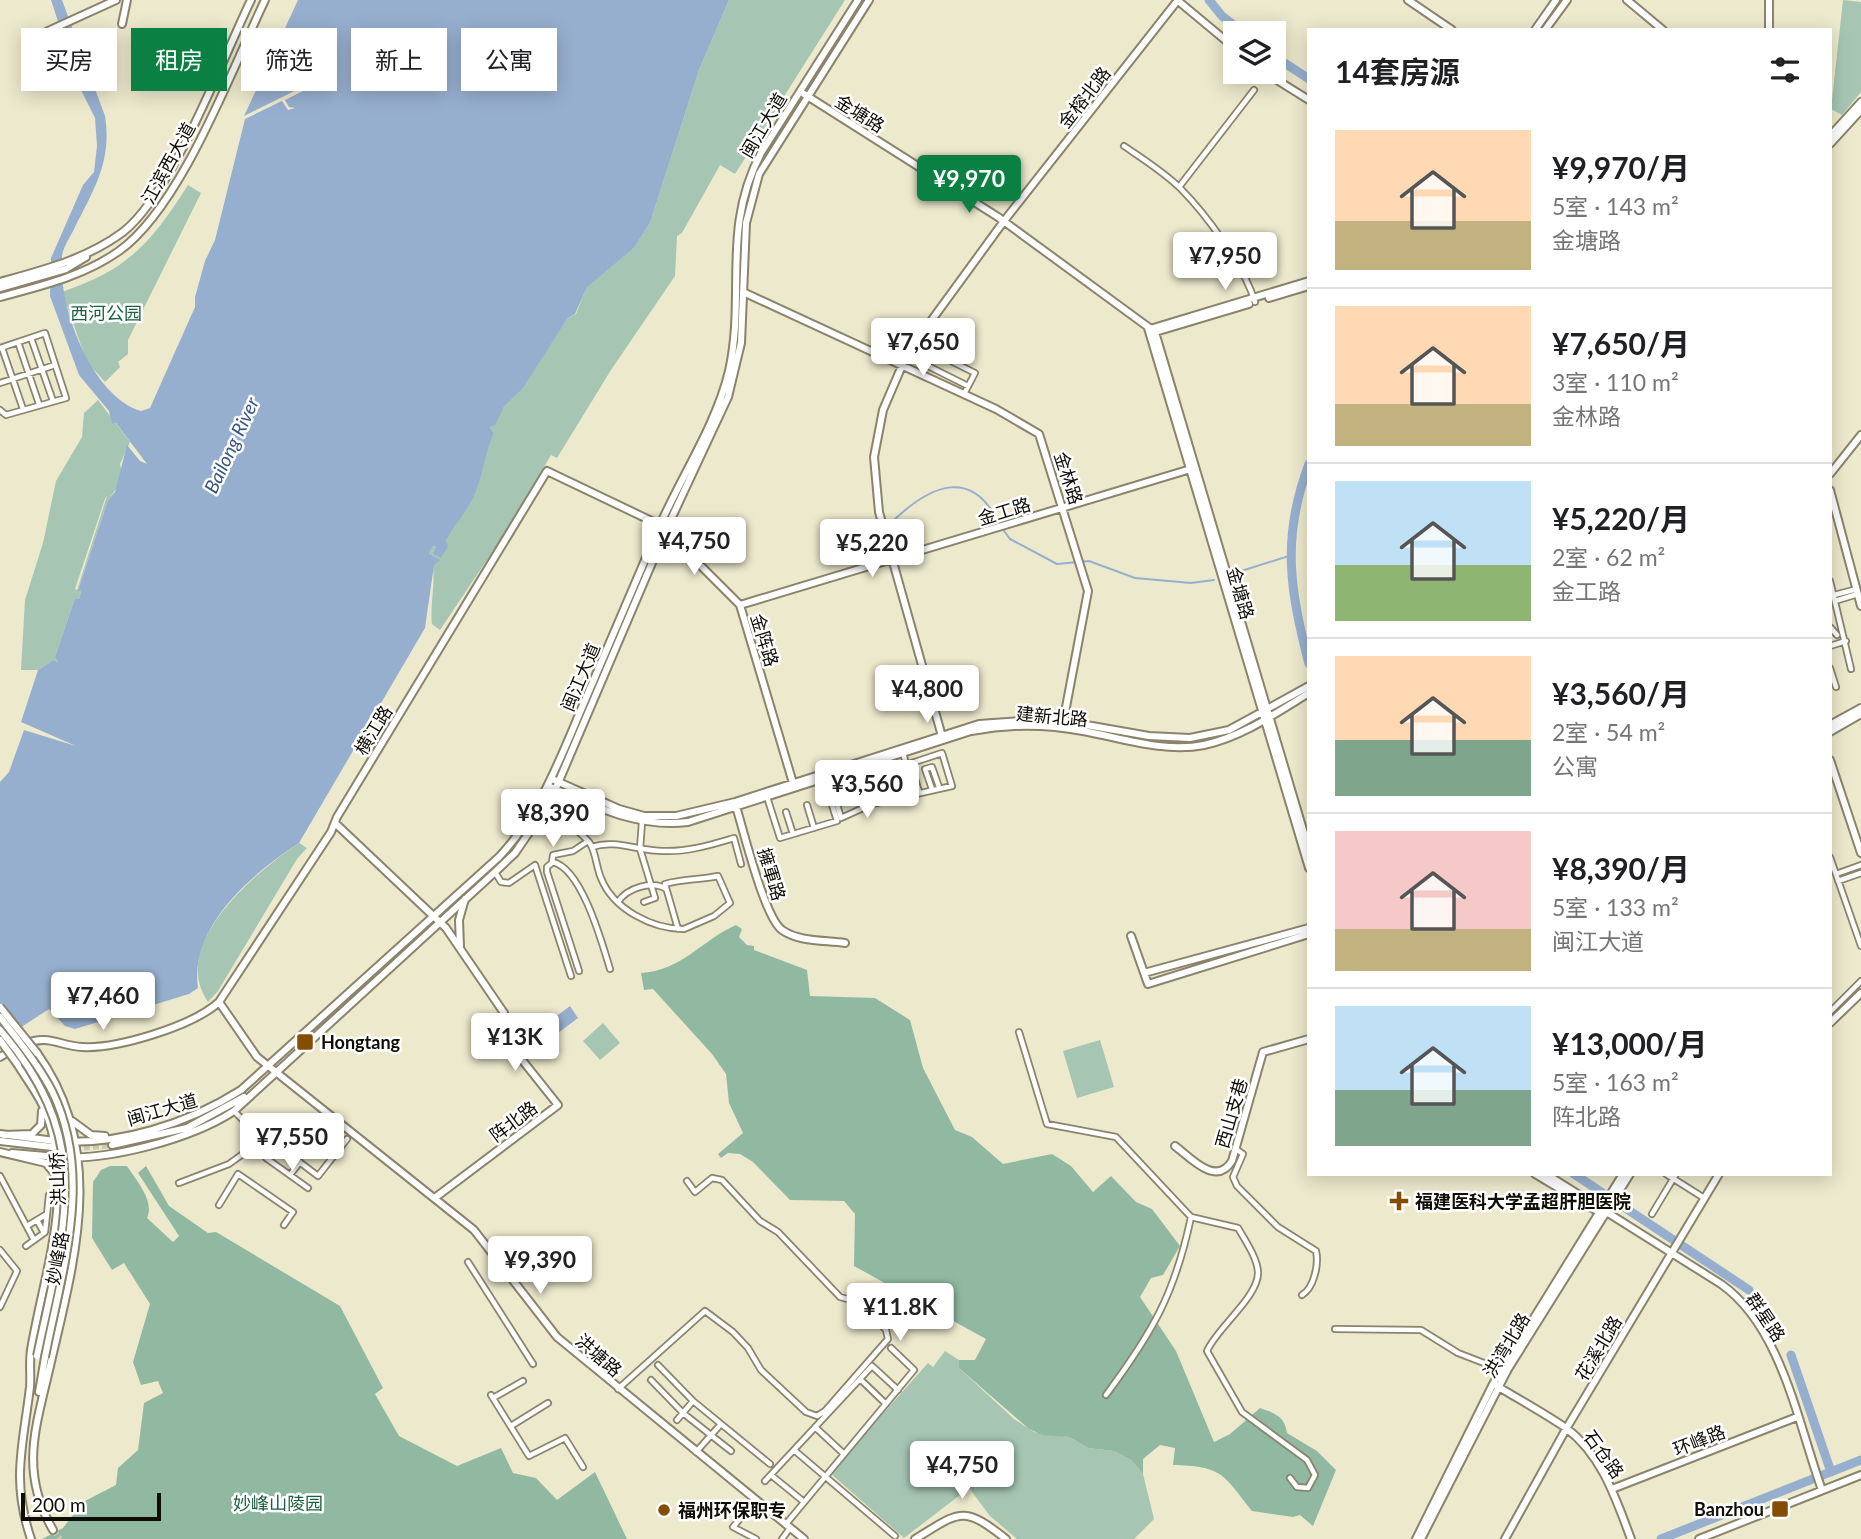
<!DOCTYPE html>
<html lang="zh">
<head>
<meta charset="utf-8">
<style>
  :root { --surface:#fff; --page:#f6f6f6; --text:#202124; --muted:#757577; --line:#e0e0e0; --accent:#0b8043 }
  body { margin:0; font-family:Lato,"Noto Sans SC",sans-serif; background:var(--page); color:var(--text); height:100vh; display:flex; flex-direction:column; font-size:26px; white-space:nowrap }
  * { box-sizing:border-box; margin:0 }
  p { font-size:23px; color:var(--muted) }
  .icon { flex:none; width:38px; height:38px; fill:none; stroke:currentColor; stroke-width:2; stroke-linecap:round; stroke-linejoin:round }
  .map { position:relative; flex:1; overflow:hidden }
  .sheet { position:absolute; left:1307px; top:28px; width:525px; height:1148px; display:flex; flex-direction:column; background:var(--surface); border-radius:0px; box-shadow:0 4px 18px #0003 }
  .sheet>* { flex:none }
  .hud { position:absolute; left:21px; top:28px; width:665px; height:63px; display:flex; gap:14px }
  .fabs { position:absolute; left:1223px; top:21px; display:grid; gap:14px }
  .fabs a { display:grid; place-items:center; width:63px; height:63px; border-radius:0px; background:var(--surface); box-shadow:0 4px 18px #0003; font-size:35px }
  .scale { position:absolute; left:21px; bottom:18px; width:140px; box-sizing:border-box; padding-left:7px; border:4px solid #0f0d05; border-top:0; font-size:19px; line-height:24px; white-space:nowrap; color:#0f0d05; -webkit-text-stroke:5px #fff; paint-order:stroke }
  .price { position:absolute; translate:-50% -60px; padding:0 16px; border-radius:7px; background:#fff; color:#222; font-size:23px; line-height:46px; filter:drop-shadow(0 2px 4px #0008) }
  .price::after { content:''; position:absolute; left:50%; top:42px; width:21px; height:16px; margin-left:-10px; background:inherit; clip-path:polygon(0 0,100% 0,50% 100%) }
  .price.selected { background:var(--accent); color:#fff }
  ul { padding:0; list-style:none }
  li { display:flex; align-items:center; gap:21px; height:175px; padding:0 28px }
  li+li { border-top:2px solid var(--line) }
  li span { display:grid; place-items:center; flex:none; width:196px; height:140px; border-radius:0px; color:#555 }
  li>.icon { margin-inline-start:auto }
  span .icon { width:84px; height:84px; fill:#fffc; stroke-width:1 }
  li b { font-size:30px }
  h2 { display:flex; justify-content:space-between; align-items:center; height:84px; padding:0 28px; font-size:30px }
  .tag { padding:0 24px; border-radius:0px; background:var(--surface); box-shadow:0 4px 18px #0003; font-size:24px; line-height:63px }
  .tag.selected { background:var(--accent); color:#fff }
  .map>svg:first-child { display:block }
</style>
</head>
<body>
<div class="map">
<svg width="1861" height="1539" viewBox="0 0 1861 1539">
  <rect width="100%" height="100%" fill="#ede9cd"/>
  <path fill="#a6c6b3" d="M729 0H845L735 174 720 165 682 233 677 236 675 276 611 370 557 458 551 455 511 524 440 630 432 624C429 601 439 574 429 554L433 546 436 547 432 554 441 558 449 532 472 499 485 452 494 433 490 427 495 424 499 413 523 387 568 318 576 314 587 286 634 248 650 223 699 70Z
    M1843 0 1861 2V92L1842 115 1831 109Z
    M188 185 201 193 128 340V354L118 362 120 367 105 382 87 362 62 292C129 269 151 243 188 185Z
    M98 400 130 442 120 464C124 476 116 491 108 500L78 589 81 591 79 599 75 598 55 657 59 659 58 662 53 660 38 670H21L25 600 43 543 56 481 82 437 84 413Z
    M299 843 307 848 297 859 218 991 208 1002C168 944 256 872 299 843Z
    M603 1023 620 1043 600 1060 583 1041Z
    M1100 1040 1114 1087 1077 1098 1063 1051Z
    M945 1351 959 1360V1368L1014 1419 1034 1432 1069 1437 1088 1448 1114 1451 1131 1460 1143 1474 1154 1519 1134 1539H1017L990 1516 969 1488 904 1538 830 1473 928 1363 933 1367Z"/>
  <path fill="#91b9a2" d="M736 925 742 929 739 937 747 945 754 946V950L807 970 810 996 875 998 910 1020 923 1068 955 1130 972 1137 1003 1164 1052 1154 1071 1166 1093 1192 1111 1176 1136 1202 1152 1209 1180 1246 1163 1275 1151 1278 1140 1297 1176 1351 1214 1442 1230 1434 1260 1408C1274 1413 1285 1416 1287 1433L1317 1451 1336 1470 1313 1526 1300 1515 1293 1517 1252 1511C1223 1474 1222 1466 1173 1465L1175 1448 1160 1445 1143 1459V1474L1131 1460 1114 1451 1088 1448 1069 1437 1043 1435 1029 1429 959 1368V1360H975L986 1339 854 1266 855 1214 844 1201 790 1200 753 1162 740 1154 728 1153 721 1158 718 1154 743 1133 729 1103 726 1074 712 1054 653 989 644 990 641 973C681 971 702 940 736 925Z
    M110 1166H127C136 1180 155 1201 147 1218L173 1242 179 1236 138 1173 146 1166 169 1206 208 1233 216 1232 340 1306 383 1388 375 1394 399 1436 457 1466 501 1448 513 1473 536 1478 557 1500 595 1472 627 1539H42L63 1528 83 1502 116 1485 118 1468 138 1450 144 1403 163 1393 158 1381 141 1385 133 1362 150 1304 124 1263 112 1270 92 1238 93 1182 101 1170Z"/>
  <path fill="#97afcf" d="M51 0H62L105 116C112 160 95 188 75 227 71 236 63 247 62 256 57 304 91 396 141 411L150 408 195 307V297L205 261 215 240 245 119 282 101 288 110 295 108 289 107 285 100 333 76 331 73 244 116 298 0H729L699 70 650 223 634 248 587 287 575 314 568 318 523 388 504 407 495 425 490 427 494 433C484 454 483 477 473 498 466 513 453 526 446 541L448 546 441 558 432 554 436 547 433 546 429 554 440 560 434 565 425 628 299 843C253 873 189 926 198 988L189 994 75 1029 65 1026 49 1009 0 1041V782L9 772 24 730 76 746 21 722 38 670 53 660 58 662 55 657 75 598 79 599 81 591 78 590 108 500 115 492 127 445 140 461 147 464 116 423 112 424 109 411 79 375 50 296 51 258 83 185 94 172 97 146 95 118 80 88Z
    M570 1006 578 1018 550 1039 542 1027Z"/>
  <path fill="#ede9cd" d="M107 496 77 590 75 589 105 499Z"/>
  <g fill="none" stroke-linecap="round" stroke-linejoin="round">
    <path stroke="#97afcf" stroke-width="2" d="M894 520C932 484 972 468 999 523
      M1002 528 1010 539 1057 564 1089 561 1135 578 1191 583 1214 580
      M1238 572 1292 555"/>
    <path stroke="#97afcf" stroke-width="9" d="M1209 0 1222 16 1244 33
      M1274 56 1309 79
      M1309 464C1281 538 1290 590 1309 664
      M1574 1174 1749 1290
      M1791 1355 1831 1472
      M1661 1539 1861 1460"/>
    <path stroke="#ccc8af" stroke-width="6" stroke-dasharray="6 3" stroke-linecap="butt" d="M57 1150 112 1145
      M53 1530 60 1539"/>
    <g stroke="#89846b" stroke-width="8">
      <path id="street" d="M1124 146C1143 159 1164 172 1180 188 1207 215 1244 266 1255 302
        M1179 187 1254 90
        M31 338 53 401
        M18 342 39 404
        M915 343 975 373 964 394
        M0 348 45 333 66 398 6 415 0 410
        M2 348 23 409
        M927 349 920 362 968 386
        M0 383 55 365
        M1830 581 1851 669
        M1834 595 1857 589
        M1835 601 1858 594
        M1830 627 1837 635
        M1830 646 1846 641
        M1830 668 1836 687
        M903 753 909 774
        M859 767 871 805
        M829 777 841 818 872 804 952 786 942 753 833 789
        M932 789 925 769 932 767 939 787
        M912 794 906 774 913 772 919 792
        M767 797 780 838 837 821 824 779
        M891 799 887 781 894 779 899 797
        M807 805 814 828
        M544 812C560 820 577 828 589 842 596 851 596 867 601 878 613 909 652 929 684 929L714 916 730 903 718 876C699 880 683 879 665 884L678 929
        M786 812 793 834
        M642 822 640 849 655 898 644 902
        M592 847C615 839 638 851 663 851 688 852 710 845 734 838L741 864
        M1830 857 1861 946
        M552 862 553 855 573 851 588 841
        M495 872 501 882 509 883 535 865 571 976
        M1836 874 1861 865
        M1838 881 1861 873
        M618 902C627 888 652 880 666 889
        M579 971 547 872V867L553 862C582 869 602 943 610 969
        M1830 1012 1861 981
        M1019 1032 1047 1124 1116 1137 1191 1217 1238 1228C1245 1240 1258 1259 1258 1273 1258 1297 1217 1328 1207 1351L1242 1412 1307 1460 1315 1475 1308 1488 1297 1487 1290 1478
        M234 1111 272 1150 277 1145 318 1176 347 1139
        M1236 1149 1243 1154 1233 1177 1237 1186 1278 1227 1316 1251C1319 1264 1314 1288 1302 1295
        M272 1150 266 1158 308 1188
        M1666 1174 1704 1198
        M290 1175 300 1162
        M0 1176 34 1240
        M179 1183 229 1164 262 1140
        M219 1205 238 1174 293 1212 284 1225
        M1652 1214 1676 1174
        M27 1226 47 1214 49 1195
        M45 1232 47 1214
        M26 1246 44 1233 37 1220
        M0 1250 17 1271 0 1307
        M468 1262 533 1364
        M1335 1329 1421 1330 1458 1353 1502 1370
        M658 1365 693 1401 770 1464
        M860 1379 886 1404
        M651 1380 683 1413 731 1451
        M618 1389 705 1311 733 1332 748 1348 761 1370 806 1412 817 1416 825 1411 888 1339 886 1330 858 1302 840 1297 778 1232 760 1221 722 1180 712 1178 695 1192 687 1181
        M491 1395 529 1456 565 1438 583 1467
        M1106 1395C1152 1333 1175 1294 1191 1217
        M493 1398 523 1381
        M677 1420 693 1401
        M511 1426 548 1403
        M815 1427 844 1454
        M794 1450 895 1536
        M696 1452 721 1424
        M771 1475 804 1502
        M765 1481 872 1366 898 1390
        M755 1501 733 1527 756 1539
        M786 1524 914 1370 891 1348
        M782 1539 790 1528"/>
    </g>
    <g stroke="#89846b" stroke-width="10">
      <path id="secondary" d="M1177 0 1236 49
        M1408 0 1452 30
        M1627 0 1663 30
        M1769 0V30
        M122 24 127 0
        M1535 30 1556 0
        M1545 30 1567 0
        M32 64 37 44 48 31 116 0
        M1264 72 1309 100
        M804 94 998 217 1155 332 1309 850
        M1830 136 1861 102
        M1830 144 1861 110
        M743 292 996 409 1039 434 1088 591 1063 723
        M1269 298 1309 286
        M1148 328 1309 868
        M1150 329 1309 281
        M1152 333 1249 304
        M1830 474 1861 435
        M1830 490 1861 606
        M740 605 1194 468
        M1830 725 1861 708
        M1830 732 1861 714
        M943 740 879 512 874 457 883 410 907 354 1004 221 1178 0
        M1830 760 1861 853
        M552 779 619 809 644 816H676L735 802 979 724 1052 719 1149 736 1190 738 1229 730 1309 686
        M548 786C595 806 636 828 688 822L971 731C1008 724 1046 724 1083 731 1122 738 1164 753 1204 745 1242 737 1276 713 1309 693
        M735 803C743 828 764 917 782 930 799 942 824 940 845 943
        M335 823 446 928 504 1013 511 1046 558 1105 436 1197
        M1131 936 1148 984 1309 934
        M460 947 459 920 465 899
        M1144 973 1309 928
        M219 1002 257 1057 474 1230 557 1337 804 1539
        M1830 1023 1861 993
        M25 1044C48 1034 60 1046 82 1047 117 1049 193 1026 219 1002L331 832 337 817 547 471 660 525 740 605 793 783
        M0 1057 12 1050
        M0 1134 55 1141
        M1175 1146C1191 1158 1216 1187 1232 1161L1263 1052 1309 1039
        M12 1153 57 1157
        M1535 1174 1602 1214
        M1546 1174 1721 1284C1782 1327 1798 1424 1822 1490
        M1497 1386C1520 1400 1544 1413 1566 1428 1602 1455 1616 1499 1631 1539
        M1612 1489 1797 1417
        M915 1539C960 1512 962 1504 1006 1539
        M1416 1539 1493 1384 1623 1174
        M1421 1539 1508 1369 1630 1174
        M1505 1539 1566 1429 1719 1174
        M1699 1539 1861 1475"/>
    </g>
    <g stroke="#89846b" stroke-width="10">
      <path id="primary" d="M0 282C43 270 87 259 123 232 172 194 222 60 251 0
        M0 288 66 269 86 257
        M0 297C41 286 84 276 119 251 181 207 231 71 265 0
        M37 1053C107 1151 75 1258 50 1366 36 1427 19 1471 53 1530
        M18 1065C28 1082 41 1097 47 1115 75 1194 44 1272 31 1350 29 1363 31 1375 30 1387 23 1446 11 1480 31 1539
        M72 1121 91 1135 105 1136
        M4 1135 32 1134 41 1125 42 1111
        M0 1141 52 1147
        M55 1141C119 1146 187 1124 241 1090L499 857C540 814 560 759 583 705 609 645 634 585 660 525 682 475 716 425 729 371 746 294 721 229 761 153L858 0
        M112 1145 187 1128 244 1097
        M0 1152 46 1163 59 1179
        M57 1157C109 1161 191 1139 234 1111L495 872 515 853 550 802 666 530 728 397 741 343 746 223 759 174 869 0
        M39 1392 45 1357"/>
    </g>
    <use href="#street" stroke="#fff" stroke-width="4.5"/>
    <use href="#secondary" stroke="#fff" stroke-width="6"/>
    <use href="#primary" stroke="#fff" stroke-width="6"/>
    <g stroke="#89846b" stroke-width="10" stroke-linecap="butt">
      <path id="primary-bridge" d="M0 1007 37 1053
        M0 1017C18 1040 38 1064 52 1091 94 1177 62 1269 45 1357
        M0 1030C97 1142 64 1226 37 1356
        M0 1040 18 1065"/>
    </g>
    <use href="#primary-bridge" stroke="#fff" stroke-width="6"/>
  </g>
  <g fill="#854d00" stroke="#fff" stroke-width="2.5">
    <rect x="296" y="1033" width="18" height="18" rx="3.5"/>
    <path d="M1395.5 1190.5h7v7h7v7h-7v7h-7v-7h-7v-7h7z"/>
    <rect x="1771" y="1500" width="18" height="18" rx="3.5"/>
    <circle cx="664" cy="1510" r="7"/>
  </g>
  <g text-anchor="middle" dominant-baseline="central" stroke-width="5" stroke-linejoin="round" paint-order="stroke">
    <g font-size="18" fill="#0f0d05" stroke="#fff">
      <text transform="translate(1084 97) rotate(-52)">金榕北路</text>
      <text transform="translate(860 113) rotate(32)">金塘路</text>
      <text transform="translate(763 125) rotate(-59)">闽江大道</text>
      <text transform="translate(168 163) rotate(-61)">江滨西大道</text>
      <text transform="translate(1069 478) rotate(72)">金林路</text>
      <text transform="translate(1004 511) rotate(-17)">金工路</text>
      <text transform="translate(1241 593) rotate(74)">金塘路</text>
      <text transform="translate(765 640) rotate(73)">金阵路</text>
      <text transform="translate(580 677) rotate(-67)">闽江大道</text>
      <text transform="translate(1052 716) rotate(5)">建新北路</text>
      <text transform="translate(373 730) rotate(-59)">横江路</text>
      <text transform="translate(772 874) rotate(73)">擁軍路</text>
      <text transform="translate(162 1109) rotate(-16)">闽江大道</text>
      <text transform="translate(1231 1113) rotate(-74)">西山支巷</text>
      <text transform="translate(513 1121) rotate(-37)">阵北路</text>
      <text transform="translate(57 1179) rotate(-92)">洪山桥</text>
      <text transform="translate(57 1258) rotate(-79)">妙峰路</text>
      <text transform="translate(1766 1317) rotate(56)">群星路</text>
      <text transform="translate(1506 1345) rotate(-59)">洪湾北路</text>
      <text transform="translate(1598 1348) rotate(-59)">花溪北路</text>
      <text transform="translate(599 1355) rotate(41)">洪塘路</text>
      <text transform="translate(1699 1440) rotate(-21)">环峰路</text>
      <text transform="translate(1604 1454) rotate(54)">石仓路</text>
    </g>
    <g font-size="18" fill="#1c5f40" stroke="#fff">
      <text x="106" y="313">西河公园</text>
      <text x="278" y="1503">妙峰山陵园</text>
    </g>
    <g font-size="18" font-weight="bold" fill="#0f0d05" stroke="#fff" text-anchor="start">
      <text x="321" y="1042">Hongtang</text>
      <text x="1415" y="1201">福建医科大学孟超肝胆医院</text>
      <text x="1764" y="1509" text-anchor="end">Banzhou</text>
      <text x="678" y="1510">福州环保职专</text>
    </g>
    <g font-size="19" font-style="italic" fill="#355683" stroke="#fff">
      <text transform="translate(231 445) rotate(-65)">Bailong River</text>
    </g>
  </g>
</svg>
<div class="fabs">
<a><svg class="icon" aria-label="layers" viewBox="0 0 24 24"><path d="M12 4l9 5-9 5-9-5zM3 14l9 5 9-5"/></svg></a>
</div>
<div class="scale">200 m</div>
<b class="price selected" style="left:969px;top:215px">¥9,970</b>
<b class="price" style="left:1225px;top:292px">¥7,950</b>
<b class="price" style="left:923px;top:378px">¥7,650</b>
<b class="price" style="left:694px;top:577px">¥4,750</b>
<b class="price" style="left:872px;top:579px">¥5,220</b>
<b class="price" style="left:927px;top:725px">¥4,800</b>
<b class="price" style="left:867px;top:820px">¥3,560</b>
<b class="price" style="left:553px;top:849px">¥8,390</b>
<b class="price" style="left:103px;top:1032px">¥7,460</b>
<b class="price" style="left:515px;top:1073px">¥13K</b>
<b class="price" style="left:292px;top:1173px">¥7,550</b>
<b class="price" style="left:540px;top:1296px">¥9,390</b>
<b class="price" style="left:900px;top:1343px">¥11.8K</b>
<b class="price" style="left:962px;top:1501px">¥4,750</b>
<div class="hud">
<a class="tag">买房</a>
<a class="tag selected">租房</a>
<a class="tag">筛选</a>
<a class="tag">新上</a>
<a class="tag">公寓</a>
</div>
<section class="sheet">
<h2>14套房源<svg class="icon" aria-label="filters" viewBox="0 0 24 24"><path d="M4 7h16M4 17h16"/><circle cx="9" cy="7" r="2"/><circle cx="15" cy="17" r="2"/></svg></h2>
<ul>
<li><span style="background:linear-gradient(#ffd9b3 65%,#c2b280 0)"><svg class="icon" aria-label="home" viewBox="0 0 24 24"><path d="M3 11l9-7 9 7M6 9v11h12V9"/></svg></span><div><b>¥9,970/月</b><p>5室 · 143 m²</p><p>金塘路</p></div></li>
<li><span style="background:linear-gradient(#ffd9b3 70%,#c2b280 0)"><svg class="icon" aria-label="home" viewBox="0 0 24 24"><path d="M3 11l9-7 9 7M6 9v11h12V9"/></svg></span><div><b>¥7,650/月</b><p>3室 · 110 m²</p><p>金林路</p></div></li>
<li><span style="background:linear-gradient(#bfe0f5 60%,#8fb573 0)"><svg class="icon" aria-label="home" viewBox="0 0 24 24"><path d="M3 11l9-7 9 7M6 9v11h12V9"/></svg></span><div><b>¥5,220/月</b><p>2室 · 62 m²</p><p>金工路</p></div></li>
<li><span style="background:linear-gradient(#ffd9b3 60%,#7fa58c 0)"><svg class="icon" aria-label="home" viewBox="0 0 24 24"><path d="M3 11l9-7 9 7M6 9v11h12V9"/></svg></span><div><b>¥3,560/月</b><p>2室 · 54 m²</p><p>公寓</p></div></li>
<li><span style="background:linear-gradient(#f6c9c9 70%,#c2b280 0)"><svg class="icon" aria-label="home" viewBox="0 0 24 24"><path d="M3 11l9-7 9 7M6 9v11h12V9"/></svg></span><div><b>¥8,390/月</b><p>5室 · 133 m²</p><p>闽江大道</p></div></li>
<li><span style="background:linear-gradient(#bfe0f5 60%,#7fa58c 0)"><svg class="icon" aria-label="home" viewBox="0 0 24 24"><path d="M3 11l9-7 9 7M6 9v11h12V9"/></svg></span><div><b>¥13,000/月</b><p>5室 · 163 m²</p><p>阵北路</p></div></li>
</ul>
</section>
</div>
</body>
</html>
